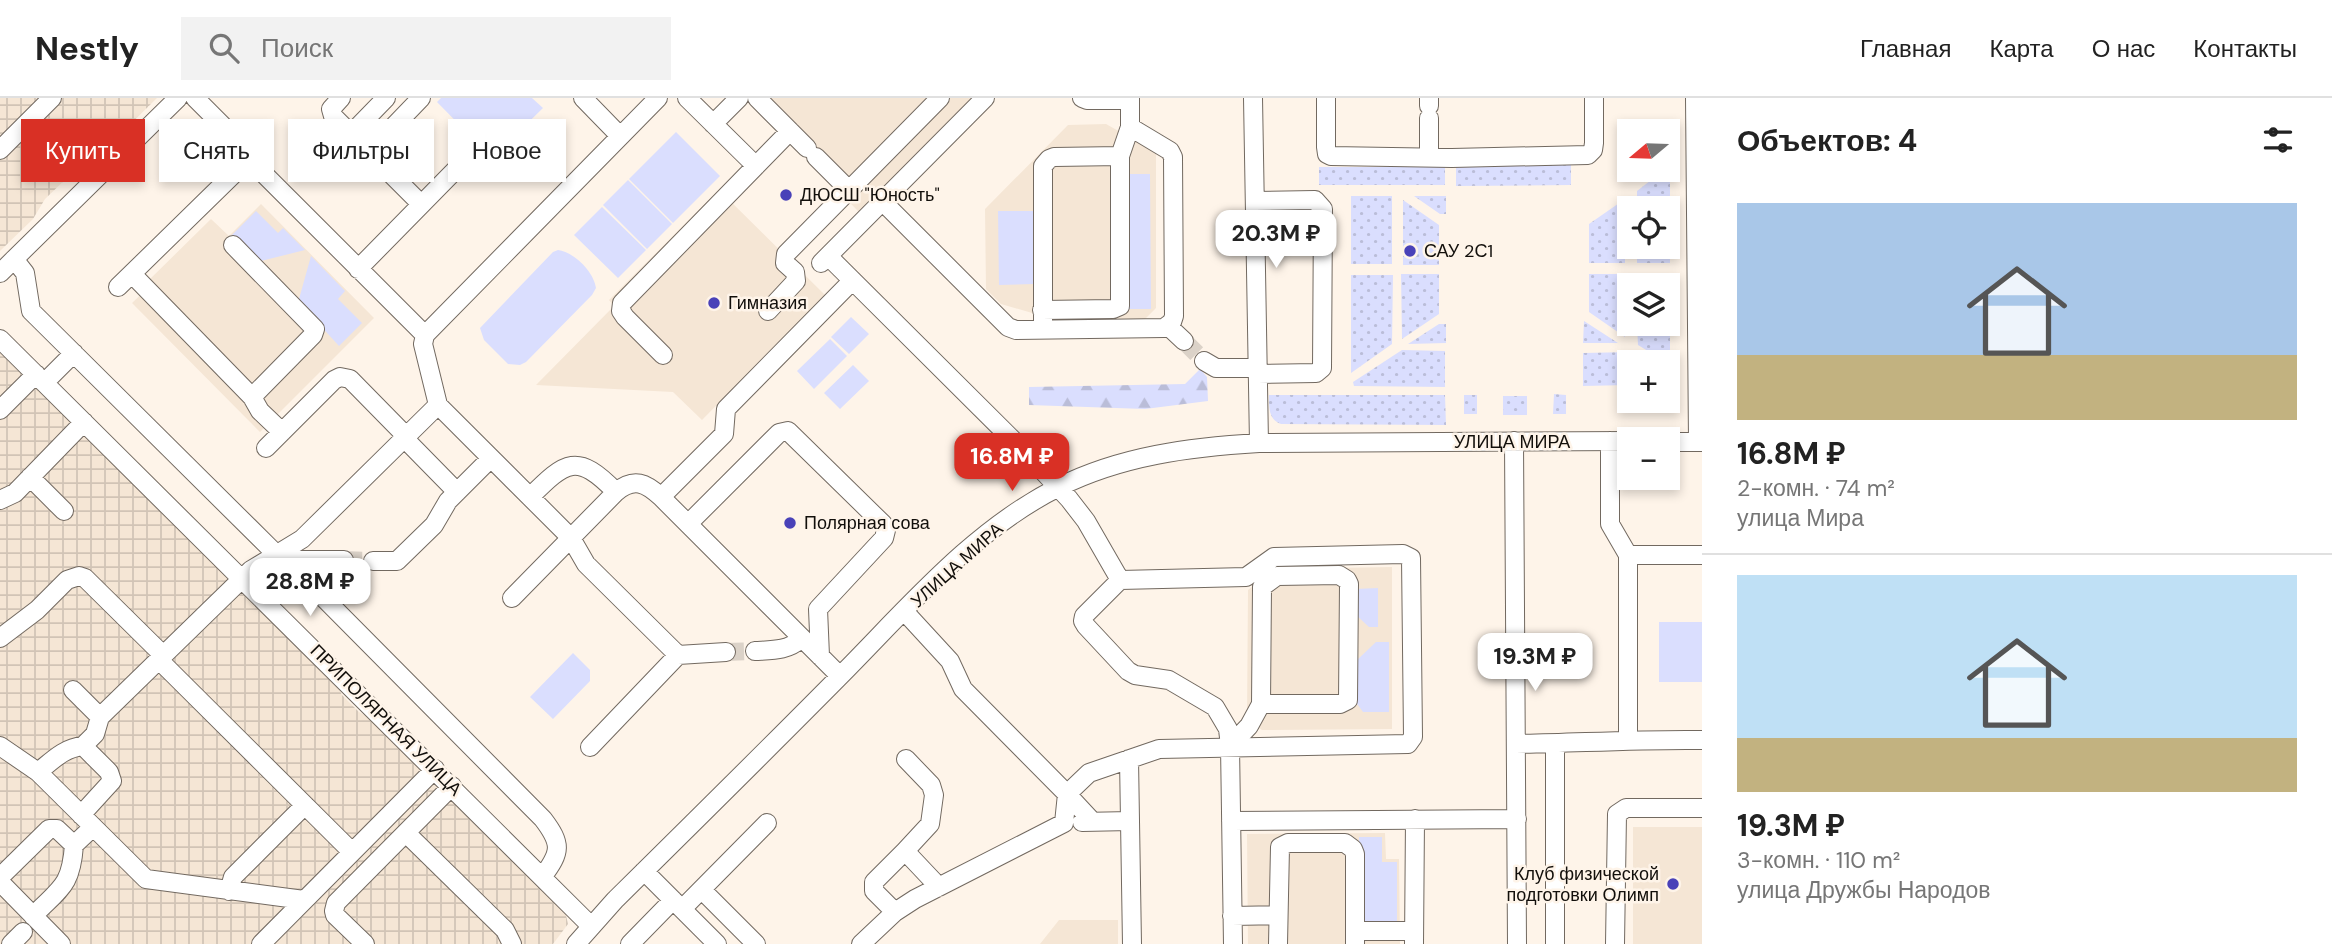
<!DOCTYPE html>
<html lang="ru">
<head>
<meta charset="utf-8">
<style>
  :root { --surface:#fff; --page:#f2f2f2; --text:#222; --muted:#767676; --line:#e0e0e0; --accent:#d93025 }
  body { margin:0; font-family:"DM Sans",sans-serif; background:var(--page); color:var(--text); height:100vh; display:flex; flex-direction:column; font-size:26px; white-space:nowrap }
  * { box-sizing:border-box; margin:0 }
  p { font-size:23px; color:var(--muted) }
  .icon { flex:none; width:38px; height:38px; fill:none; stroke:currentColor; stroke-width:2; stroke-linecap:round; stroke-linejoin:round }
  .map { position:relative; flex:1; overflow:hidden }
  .details { display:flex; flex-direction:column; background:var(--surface); width:630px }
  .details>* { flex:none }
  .guide { position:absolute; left:21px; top:21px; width:665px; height:63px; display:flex; gap:14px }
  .needle { width:46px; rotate:251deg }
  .fabs { position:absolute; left:1617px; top:21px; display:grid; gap:14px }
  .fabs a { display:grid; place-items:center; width:63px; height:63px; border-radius:0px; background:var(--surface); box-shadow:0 4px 10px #0003; font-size:35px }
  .price { position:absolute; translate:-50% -60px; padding:0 16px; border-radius:14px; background:#fff; color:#222; font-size:23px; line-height:46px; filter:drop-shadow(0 2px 4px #0008) }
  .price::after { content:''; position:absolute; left:50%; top:42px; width:21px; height:16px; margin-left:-10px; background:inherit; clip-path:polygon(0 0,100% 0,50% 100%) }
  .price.current { background:var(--accent); color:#fff }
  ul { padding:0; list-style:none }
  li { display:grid; align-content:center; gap:14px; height:371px; padding:0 35px }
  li+li { border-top:2px solid var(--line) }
  li span { display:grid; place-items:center; height:217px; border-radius:0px; color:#555 }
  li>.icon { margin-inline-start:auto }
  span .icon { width:126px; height:126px; fill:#fffc; stroke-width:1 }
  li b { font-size:30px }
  h2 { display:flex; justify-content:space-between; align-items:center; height:84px; padding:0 35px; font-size:30px }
  .chip { padding:0 24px; border-radius:0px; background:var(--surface); box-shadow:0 4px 10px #0003; font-size:24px; line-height:63px }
  .chip.current { background:var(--accent); color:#fff }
  header { display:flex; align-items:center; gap:42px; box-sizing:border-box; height:98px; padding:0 35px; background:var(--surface); border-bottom:2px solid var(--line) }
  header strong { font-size:33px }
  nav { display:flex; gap:38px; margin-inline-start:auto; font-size:24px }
  .search { width:490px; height:63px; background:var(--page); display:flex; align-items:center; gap:18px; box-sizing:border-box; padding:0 24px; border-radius:0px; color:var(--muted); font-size:26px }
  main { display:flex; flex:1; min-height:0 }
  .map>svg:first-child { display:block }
</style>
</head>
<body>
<header>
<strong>Nestly</strong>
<div class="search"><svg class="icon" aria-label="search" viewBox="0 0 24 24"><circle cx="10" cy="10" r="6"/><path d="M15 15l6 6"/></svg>Поиск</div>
<nav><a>Главная</a><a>Карта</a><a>О нас</a><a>Контакты</a></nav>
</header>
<main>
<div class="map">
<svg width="1702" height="846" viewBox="0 0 1702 846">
  <defs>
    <pattern id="industrial-grid" width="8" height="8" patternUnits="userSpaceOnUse" patternTransform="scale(1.75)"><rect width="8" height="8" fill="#f5e6d5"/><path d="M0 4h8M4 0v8" fill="none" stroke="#d1c4b6"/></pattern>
    <pattern id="grass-dots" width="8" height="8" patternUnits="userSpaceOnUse" patternTransform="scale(1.75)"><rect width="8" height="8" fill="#dadefe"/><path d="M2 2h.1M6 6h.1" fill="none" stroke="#babdd8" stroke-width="1.8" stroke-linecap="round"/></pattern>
    <pattern id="forest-firs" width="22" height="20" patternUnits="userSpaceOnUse" patternTransform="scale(1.75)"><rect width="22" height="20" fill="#dadefe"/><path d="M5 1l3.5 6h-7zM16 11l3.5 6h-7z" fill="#babdd8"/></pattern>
  </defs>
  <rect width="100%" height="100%" fill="#fef4e9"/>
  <path fill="#f5e6d5" d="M746 0H973L859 114Z
    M1106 26 1156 54V210L1145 221 1056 222 1001 206 986 191 985 111 1068 27Z
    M719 92 825 197 702 322 673 294 536 287 614 208 609 202Z
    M261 106 374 220 260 334 132 205 151 187 148 183 211 121 229 138Z
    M1392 469V631L1262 632 1247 621 1248 492 1274 471Z
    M1633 729H1702V846H1633Z
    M1385 735 1386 761H1399L1400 846H1248L1247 736Z
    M1059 822H1118V846H1040Z"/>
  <path fill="url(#industrial-grid)" d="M0 0H157L91 65 72 75 45 101 33 121 0 153Z
    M0 252 335 583 342 597 359 614 374 622 565 813 568 826 553 846H0Z"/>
  <path fill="url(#grass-dots)" d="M1456 64H1571V87L1456 88Z
    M1319 69H1445V87H1319Z
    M1655 79 1670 80V165H1637V149H1668V110H1637V93Z
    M1351 98H1392V166H1351Z
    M1414 98H1446V116H1440Z
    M1625 101V165H1589V126Z
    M1403 102 1439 127V167H1403Z
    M1637 175H1670V259L1661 261 1638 247 1637 226H1668V187H1637Z
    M1401 176H1439V216L1402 241Z
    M1589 176H1627L1625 239 1589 214Z
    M1351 177H1393L1392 246 1351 275Z
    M1584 223 1618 245H1583Z
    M1439 226H1446V245L1408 246Z
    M1402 252 1445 253V289L1354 288 1353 284Z
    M1631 254 1646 264H1629V287L1583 288V255Z
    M1554 296 1566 297V316H1553Z
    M1269 297H1445L1446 327 1281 326C1268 321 1269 309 1269 297Z
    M1464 297H1477V316H1464Z
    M1503 298H1527V317H1503Z"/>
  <path fill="url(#forest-firs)" d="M1200 271 1207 279 1208 303 1145 311 1029 307V289L1185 286Z"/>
  <path fill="#dadefe" d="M441 0H532L543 10 492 60 437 4Z
    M676 34 720 78 673 125 629 81Z
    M1124 76H1150L1151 211H1125Z
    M628 82 672 126 647 151 603 107Z
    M602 109 646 152 618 180 574 137Z
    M256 113 278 135 283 130 305 152 261 163 251 154 248 156 231 138Z
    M998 113H1034V186L999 187Z
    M558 152C574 154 594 174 596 190L592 197 526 264 520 267 508 266 484 242 480 230 553 154Z
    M311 158 345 193 338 201 362 225 339 248 307 213 309 211 299 201Z
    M851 219 869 236 849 256 831 239Z
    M830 241 847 258 814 291 797 273Z
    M853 267 869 283 840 311 824 295Z
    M1378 490V529H1369L1355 516V491Z
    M1659 524H1702V584H1659Z
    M1376 544H1389V614H1363L1355 603V564Z
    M573 555 590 572V583L553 621 530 599Z
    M1359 739H1382V764H1397V826H1359Z"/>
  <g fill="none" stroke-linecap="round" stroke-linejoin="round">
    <path stroke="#dbd2c8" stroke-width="18" stroke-dasharray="18 9" stroke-linecap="butt" d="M1184 243 1204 263
      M344 462 373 463
      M726 554 755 553"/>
    <g stroke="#726960" stroke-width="20">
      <path id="minor" d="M195 0 236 41 249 61 425 237 658 0
        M341 0 331 11 333 18 421 106
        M583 0 620 38
        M687 0 756 68
        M757 0 807 50
        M1082 0 1087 2H1130
        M1253 0 1259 345
        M1326 0V49L1327 56 1331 58 1452 60 1588 57 1593 52 1594 45V0
        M1429 0V8
        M1695 0 1698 344
        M1429 20V60
        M713 26 739 0
        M351 36 386 0
        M0 52 52 0
        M369 54 421 0
        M816 59 849 92
        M882 103 1008 229 1016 232 1164 230 1172 224 1174 218 1173 59 1170 53 1130 29V0
        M1255 103 1315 102 1323 111 1322 270 1316 275 1258 276
        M233 147 315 231 313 237 252 299
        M828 158 1026 355 1069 401 1086 423 1120 482
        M14 161 25 175 31 213 277 457 286 462 543 721C562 746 561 754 543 778
        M821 165 985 0
        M358 171 473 54
        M0 175 178 0
        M132 176 252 299 260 313 282 334
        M118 189 249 61
        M1042 212 1113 211 1120 208V58
        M768 213 796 183 795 174 785 165 786 156 940 0
        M1168 228 1184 243
        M1043 232V68L1049 61 1054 59 1120 58 1130 29
        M425 237 423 246 438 307 571 440 586 466 678 557
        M0 241 591 828
        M663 257 625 219 621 213 622 205 790 33
        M1204 263 1216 270H1258
        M44 285 74 255
        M0 312 36 276
        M404 340 457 394
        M1514 343 1517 846
        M1610 343V426L1628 457
        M1668 344H1702
        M266 350 334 282 340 279 350 281 406 338
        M30 379 64 413
        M530 399C566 363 577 354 616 394
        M661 399 724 336 726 311 852 183
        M0 402 15 395 84 324
        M688 426 779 335 788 333 883 426 886 432 884 440 818 511 820 558
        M286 462H344
        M373 463H397L434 427 448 403 491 360
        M1339 477 1347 482 1349 486 1348 602 1340 606H1261L1262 489 1277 478Z
        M512 500 616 394C634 379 646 385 661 399L840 578
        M904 513 950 563 963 591 1067 696 1089 675 1159 651 1408 646 1413 639 1411 460 1403 456 1274 459 1246 479 1120 482 1084 518 1083 523 1086 528 1128 573 1135 577 1169 582 1215 609 1228 631 1230 648 1233 846
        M0 540 37 512 67 482 79 478 85 480 163 557
        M755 553C773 552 787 553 801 541
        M159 562 352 754
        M73 592 100 619 251 472 302 441 438 307
        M1628 641V457H1702
        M1516 646C1578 645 1640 641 1702 642
        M1555 646V846
        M0 648 38 674 146 781 304 802
        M1230 648 1249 628 1261 606
        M590 649 678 557 726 554
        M906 661 931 687 934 697 930 726 905 753 939 789
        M1129 661 1132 846
        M38 674C53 662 64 650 83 648
        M81 717 112 683 109 674 83 648 95 636 100 619
        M1231 723 1517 721
        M1082 724 1130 723
        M406 735 505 832 512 846
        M644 773 717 846
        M0 779 49 731H57L74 747
        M0 784 61 846
        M702 792 756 846
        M229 793 233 779 305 707
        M682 811 767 725
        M895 814 874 793V784L905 753
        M33 818C60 790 71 789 74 747L93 729
        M1232 818 1278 817
        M1355 833H1414
        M11 846 23 834
        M261 846 435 671
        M365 846 335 817 334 813 336 805 452 688
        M576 846 615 802C693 725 770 649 847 571 911 506 976 430 1059 389 1121 358 1190 349 1259 345L1629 343
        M630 846 673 802
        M861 846 895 814 915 801 1064 725 1067 696 1093 724
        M1278 846 1280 749 1288 745H1345L1353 751 1355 756V846
        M1414 846 1415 721
        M1615 846 1617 716 1626 710H1702"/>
    </g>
    <use href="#minor" stroke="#fff" stroke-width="18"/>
  </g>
  <g fill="#4941b8" stroke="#fef4e9" stroke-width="2.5">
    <circle cx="786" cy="97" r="7"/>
    <circle cx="1410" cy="153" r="7"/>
    <circle cx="714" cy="205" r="7"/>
    <circle cx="790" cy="425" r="7"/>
    <circle cx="1673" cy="786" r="7"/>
  </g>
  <g text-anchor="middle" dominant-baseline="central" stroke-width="5" stroke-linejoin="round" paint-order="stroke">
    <g font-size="18" fill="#120f0b" stroke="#fef4e9" text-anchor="start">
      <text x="800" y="97">ДЮСШ "Юность"</text>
      <text x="1424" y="153">САУ 2С1</text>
      <text x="728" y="205">Гимназия</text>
      <text x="804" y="425">Полярная сова</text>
      <text x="1659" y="776" text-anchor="end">Клуб физической<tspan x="1659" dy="21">подготовки Олимп</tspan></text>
    </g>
    <g font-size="18" fill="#120f0b" stroke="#fef4e9">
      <text x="1512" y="344">УЛИЦА МИРА</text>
      <text transform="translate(957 467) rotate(-42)">УЛИЦА МИРА</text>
      <text transform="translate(386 622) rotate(45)">ПРИПОЛЯРНАЯ УЛИЦА</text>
    </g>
  </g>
</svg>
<div class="fabs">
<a><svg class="needle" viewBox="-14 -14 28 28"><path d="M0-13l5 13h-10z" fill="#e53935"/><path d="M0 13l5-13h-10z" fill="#767676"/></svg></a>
<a><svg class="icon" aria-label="locate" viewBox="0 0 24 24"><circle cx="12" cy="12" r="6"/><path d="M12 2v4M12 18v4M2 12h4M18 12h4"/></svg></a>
<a><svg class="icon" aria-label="layers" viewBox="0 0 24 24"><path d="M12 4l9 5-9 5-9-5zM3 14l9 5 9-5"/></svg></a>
<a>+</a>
<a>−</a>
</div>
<b class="price" style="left:1276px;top:172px">20.3M ₽</b>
<b class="price current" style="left:1012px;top:395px">16.8M ₽</b>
<b class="price" style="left:310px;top:520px">28.8M ₽</b>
<b class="price" style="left:1535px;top:595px">19.3M ₽</b>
<div class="guide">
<a class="chip current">Купить</a>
<a class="chip">Снять</a>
<a class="chip">Фильтры</a>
<a class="chip">Новое</a>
</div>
</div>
<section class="details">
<h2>Объектов: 4<svg class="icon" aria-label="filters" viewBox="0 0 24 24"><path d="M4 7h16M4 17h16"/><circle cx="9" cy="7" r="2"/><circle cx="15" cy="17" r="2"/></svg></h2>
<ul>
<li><span style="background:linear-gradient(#a9c7e8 70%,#c2b280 0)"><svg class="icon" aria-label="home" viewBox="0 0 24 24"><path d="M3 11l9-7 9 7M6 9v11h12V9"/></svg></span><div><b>16.8M ₽</b><p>2-комн. · 74 m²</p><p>улица Мира</p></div></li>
<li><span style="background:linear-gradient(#bfe0f5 75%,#c2b280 0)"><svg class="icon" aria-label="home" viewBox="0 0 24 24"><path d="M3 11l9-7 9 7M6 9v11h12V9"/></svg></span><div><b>19.3M ₽</b><p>3-комн. · 110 m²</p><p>улица Дружбы Народов</p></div></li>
</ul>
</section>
</main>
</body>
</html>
